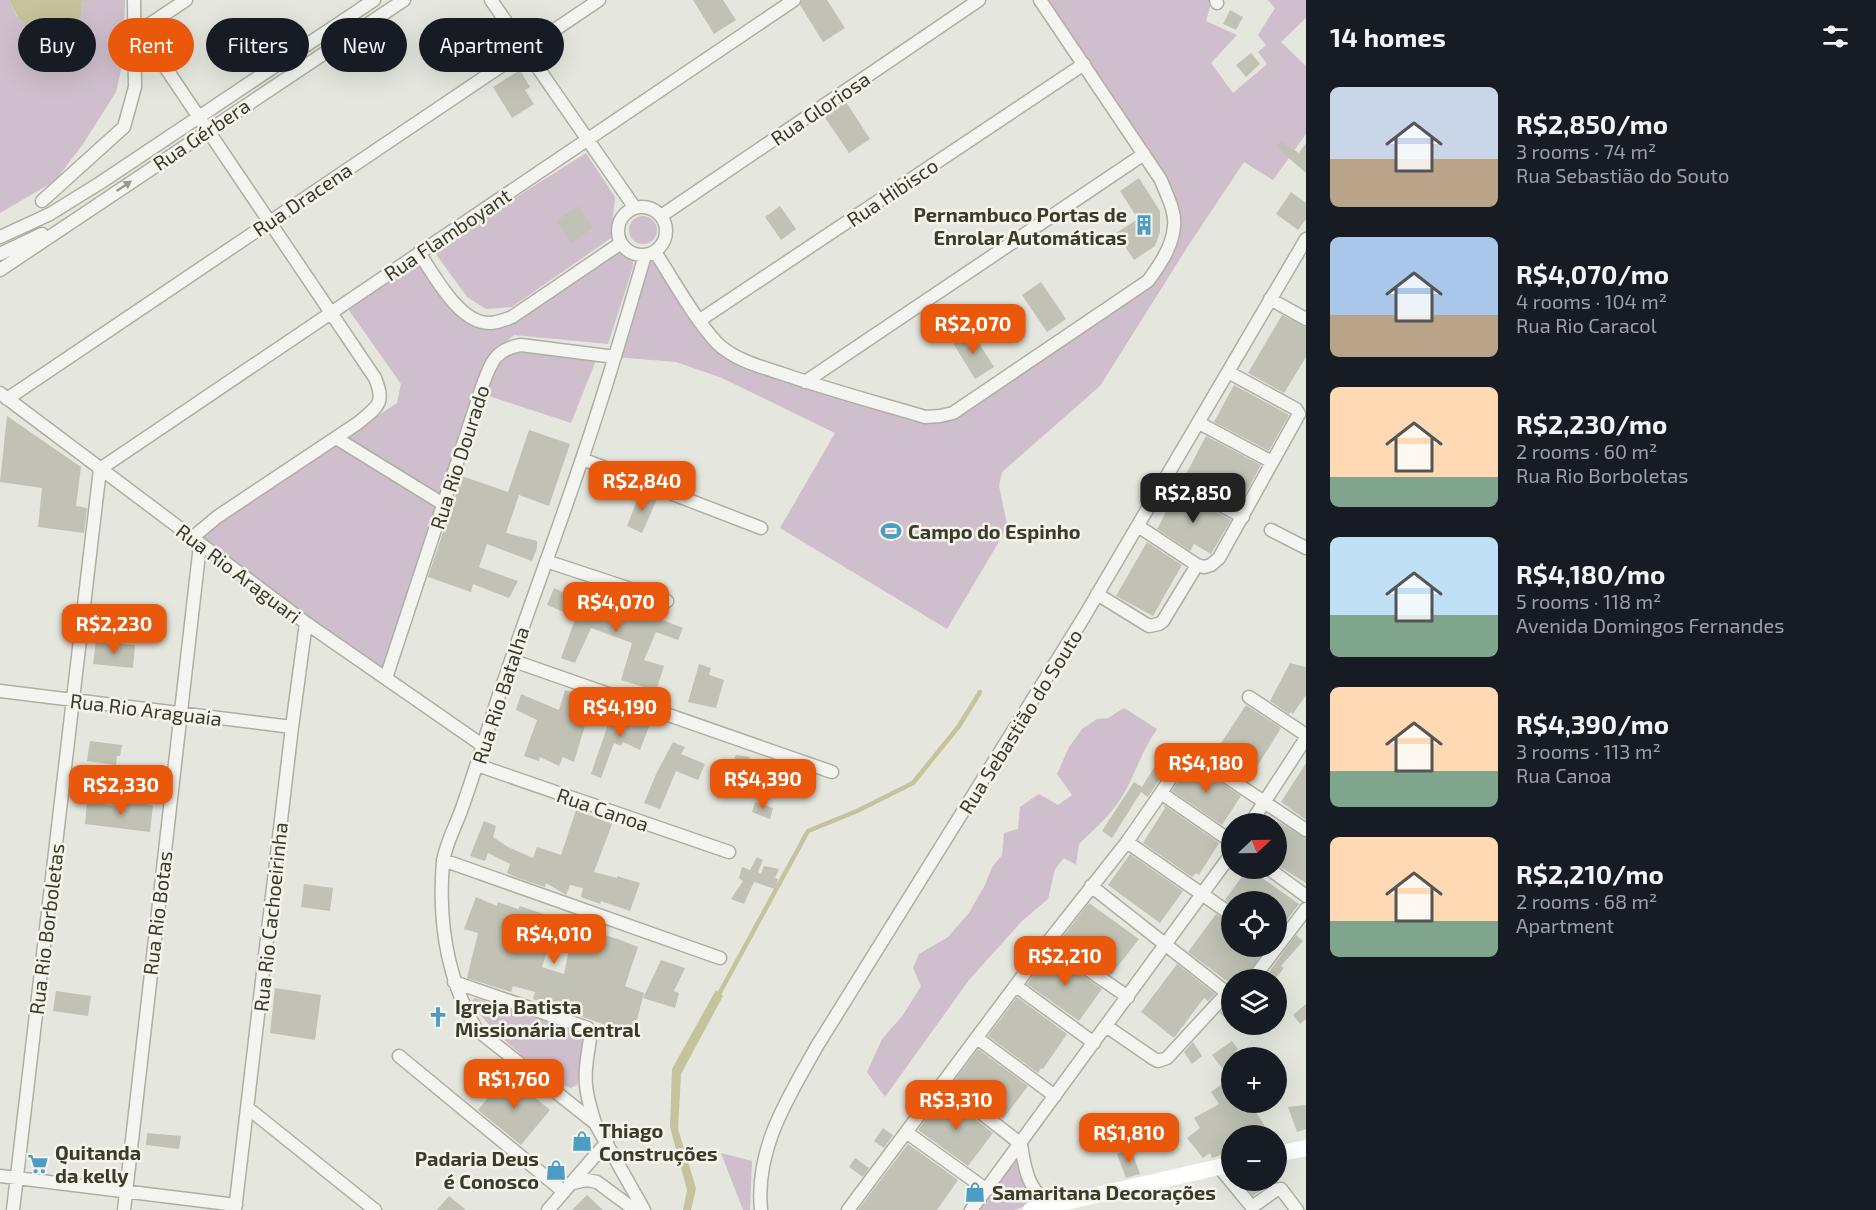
<!DOCTYPE html>
<html lang="en">
<head>
<meta charset="utf-8">
<style>
  :root { --surface:#171b24; --page:#20242c; --text:#f1f3f6; --muted:#9ea1a6; --accent:#ea580c }
  body { margin:0; font-family:"Exo 2",sans-serif; background:var(--page); color:var(--text); height:100vh; display:flex; flex-direction:column; font-size:22px; white-space:nowrap }
  * { box-sizing:border-box; margin:0 }
  p { font-size:20px; color:var(--muted) }
  .icon { flex:none; width:33px; height:33px; fill:none; stroke:currentColor; stroke-width:2; stroke-linecap:round; stroke-linejoin:round }
  .map { position:relative; flex:1; overflow:hidden }
  .panel { display:flex; flex-direction:column; background:var(--surface); width:570px }
  .panel>* { flex:none }
  .top-card { position:absolute; left:18px; top:18px; width:570px; height:54px; display:flex; gap:12px }
  .needle { width:39px; rotate:68deg }
  .tools { position:absolute; left:1221px; top:813px; display:grid; gap:12px }
  .tools a { display:grid; place-items:center; width:66px; height:66px; border-radius:50%; background:var(--surface); box-shadow:0 6px 24px #0002; font-size:30px }
  .price { position:absolute; translate:-50% -51px; padding:0 14px; border-radius:12px; background:var(--accent); color:#fff; font-size:20px; line-height:39px; filter:drop-shadow(0 2px 3px #0008) }
  .price::after { content:''; position:absolute; left:50%; top:36px; width:18px; height:14px; margin-left:-9px; background:inherit; clip-path:polygon(0 0,100% 0,50% 100%) }
  .price.selected { background:#222; color:#fff }
  ul { padding:0; list-style:none }
  li { display:flex; align-items:center; gap:18px; height:150px; padding:0 24px }
  li span { display:grid; place-items:center; flex:none; width:168px; height:120px; border-radius:9px; color:#555 }
  li>.icon { margin-inline-start:auto }
  span .icon { width:72px; height:72px; fill:#fffc; stroke-width:1 }
  li b { font-size:26px }
  h2 { display:flex; justify-content:space-between; align-items:center; height:72px; padding:0 24px; font-size:26px }
  .chip { padding:0 21px; border-radius:27px; background:var(--surface); box-shadow:0 6px 24px #0002; font-size:21px; line-height:54px }
  .chip.selected { background:var(--accent); color:#fff }
  main { display:flex; flex:1; min-height:0 }
  .map>svg:first-child { display:block }
</style>
</head>
<body>
<main>
<div class="map">
<svg width="1306" height="1210" viewBox="0 0 1306 1210">
  <rect width="100%" height="100%" fill="#e5e6dd"/>
  <path fill="#cfbfcc" d="M0 0H9L17 17 81 16 83 0H125L123 61 116 92 83 144 55 181 0 213Z
    M1045 0H1212L1206 21 1237 35 1211 63 1233 93 1267 64 1258 52 1266 45 1258 35 1275 8 1268 0H1306V18L1281 42 1306 66V134L1273 180 1244 162 1190 243 1100 386 1002 472 999 486 1007 524 1003 535 947 629 780 528 835 433 722 378 676 362 615 357 650 254 700 320 731 353 940 416 1148 281 1163 261 1172 210Z
    M586 153 615 197 611 238 512 307 486 309 467 297 433 250Z
    M629 230a14 14 0 1 1 28 0a14 14 0 1 1-28 0Z
    M622 253 633 260V267L608 344 514 335 497 350 508 347 598 355 571 423 480 393 441 498 344 438 397 403 401 384 348 309 417 259 478 328 510 322 611 254Z
    M336 438 443 504 386 678 192 538Z
    M1124 708 1157 729C1144 748 1137 768 1127 788 1116 810 1097 827 1079 844L1076 865 1064 858 1055 869 1048 899 1022 921 969 980 885 1097 867 1072 882 1039 903 1015 921 986 913 968 919 954 948 937 969 913 985 885 992 867 1002 855 1004 833 1018 829 1020 807 1039 794 1058 805 1072 795 1057 774 1069 747 1082 729 1097 719 1108 718Z
    M475 998 587 1033 589 1036 577 1085 571 1088C550 1082 476 1021 472 1000Z
    M721 1153 752 1161 750 1210H743Z
    M1019 1154C1021 1171 1020 1187 1035 1198V1202L1015 1210H978Z"/>
  <path fill="#c4c39b" d="M9 0H83L81 16 60 53 17 16Z
    M716 990 723 996 681 1074 678 1129 696 1188 691 1210H683L687 1190 670 1127 672 1069Z"/>
  <g fill="none" stroke-linecap="round" stroke-linejoin="round">
    <path stroke="#c4c39b" stroke-width="4.5" d="M718 996 808 831 857 811 913 783 959 726 980 692"/>
  </g>
  <path fill="#c1c2b5" d="M693 0H723L736 20 714 34Z
    M802 0H827L845 28 823 42 800 5Z
    M1230 10 1243 17 1236 30 1223 24Z
    M1251 53 1260 64 1246 77 1236 65Z
    M520 70 530 87 525 90 534 104 512 118 493 87Z
    M846 102 870 139 849 153 824 116Z
    M1280 141 1299 153 1306 143V173L1276 147Z
    M1139 178 1160 211V232L1155 246 1134 260 1116 233 1138 219 1120 191Z
    M1291 192 1306 203V219L1298 230 1276 214Z
    M578 206 593 228 572 243 556 221Z
    M780 206 796 229 781 240 765 217Z
    M1041 282 1066 319 1047 332 1022 295Z
    M1282 315 1306 327V357L1284 393 1248 373Z
    M971 331 994 367 975 379 953 343Z
    M1234 385 1289 415 1269 451 1214 422Z
    M7 416 81 467 76 506 87 508 84 533 38 527 42 488 0 482Z
    M529 430 570 444 549 506 519 495 506 533 537 541V548L532 561 487 544 479 567 518 581 509 598 473 584 471 592 428 577 462 476 508 492Z
    M1206 436 1261 465 1239 505 1185 476Z
    M641 491 658 497 642 533 627 526Z
    M1177 491 1231 520 1211 554 1194 544 1190 551 1157 529Z
    M1147 542 1182 565 1153 616 1116 596Z
    M554 588 595 608 600 595 683 628 678 640 656 632 644 660 664 666 656 691 621 680 632 643 591 628 575 663 561 658 576 617 547 605Z
    M96 641 135 645 133 668 93 664Z
    M1290 663 1306 667V695L1293 714 1291 712 1289 714 1270 701Z
    M699 664 711 668 709 675 724 680 716 708 688 702Z
    M565 690 593 699 574 762 563 757 559 766 540 757 539 761 524 756 537 720 516 710 521 694 559 710Z
    M1246 705 1281 728 1248 781 1212 757Z
    M613 710 650 724 640 750 623 742 621 746 614 743 601 778 591 774Z
    M90 741 122 745 120 756H117L116 765 87 761Z
    M673 742 685 747 681 754 705 764 698 780 676 771 660 809 644 803 657 772Z
    M1165 750 1174 757 1148 797 1141 792 1112 838 1102 831 1134 782 1142 787Z
    M736 755 750 757 738 784 727 777Z
    M1190 762 1241 796 1222 825 1172 791Z
    M1306 763V820L1281 802Z
    M125 801 153 805 150 832 85 824 87 802 124 807Z
    M755 802 773 808 770 819 752 812Z
    M1163 804 1219 843 1199 875 1196 873 1192 877 1143 843 1165 808Z
    M576 810 612 824 594 872 617 878V876L640 883 630 911 601 901 600 904 581 897 583 888 570 885 566 895 546 883 545 887 518 878 507 873 510 864 488 853 485 861 470 856 484 821 496 826 493 837 508 847 533 858 537 847 561 855Z
    M1277 821 1306 838V883L1276 864Z
    M1130 854 1183 891 1160 923 1108 885Z
    M757 857 763 860 758 872 761 874 764 866 779 869 775 878 778 879 775 889 754 882 744 904 731 899 743 881 739 878 742 867 750 870Z
    M1248 868 1299 904 1276 934V902H1232V905L1225 900Z
    M304 884 333 888 330 911 301 907Z
    M476 897 497 906 498 902 518 909 520 906 558 919 542 967 564 974 574 926 618 939 638 947 625 986 644 993 633 1035 533 999 535 992 513 986 511 992 467 978 478 933 464 929Z
    M1089 903 1139 939 1111 975 1060 940Z
    M1216 914 1232 923V946H1256L1263 952 1244 980H1232V985L1188 952Z
    M1296 935 1303 941 1281 966 1284 968 1276 978 1269 972Z
    M1050 953 1102 989 1079 1021 1027 984Z
    M661 960 685 968 674 991 679 993 675 1008 643 998Z
    M1177 964 1215 994 1208 1001 1204 998 1174 1038 1141 1012Z
    M275 988 321 995 315 1040 270 1033Z
    M56 991 91 996 88 1016 53 1011Z
    M1017 997 1067 1034 1043 1069 1041 1068 1038 1073 988 1036Z
    M1230 1002H1232V1024L1220 1013Z
    M1306 1004V1019L1300 1024 1293 1015Z
    M1232 1041 1238 1049 1222 1068 1212 1055Z
    M1193 1042 1202 1056 1192 1064 1184 1052Z
    M978 1049 1028 1086 1003 1119 954 1081Z
    M507 1074 550 1110 521 1145 478 1110Z
    M1232 1077V1102H1245L1251 1112H1256L1271 1136H1232V1151L1212 1158 1210 1153 1203 1158 1187 1138 1200 1128 1194 1118 1219 1104 1211 1092Z
    M944 1095 993 1133 968 1166 918 1130Z
    M1306 1105V1129L1297 1132 1288 1107Z
    M883 1128 893 1135 884 1148 874 1141Z
    M147 1133 181 1136 179 1149 146 1145Z
    M908 1144 958 1180 937 1210H858Z
    M1131 1149 1140 1174 1126 1178 1117 1154Z
    M855 1158 869 1168 863 1177 849 1167Z
    M1253 1180H1280L1272 1183 1253 1196 1245 1186Z
    M587 1195 603 1210H572Z
    M449 1196 466 1210H437Z"/>
  <g fill="none" stroke-linecap="round" stroke-linejoin="round">
    <g stroke="#aeafa3" stroke-width="15">
      <path id="street" d="M491 0 635 208
        M1216 0 1217 3
        M134 21 375 378C386 404 377 407 358 423L217 517 192 538
        M141 30 186 0
        M42 201 124 127 135 87 134 0
        M618 231a24 24 0 1 1 48 0a24 24 0 1 1-48 0Z
        M661 216 979 0
        M0 237 50 214 100 183 374 0
        M655 252C674 281 694 318 717 343 734 360 762 367 783 374 830 390 878 403 925 417L940 416 953 413 1148 281C1159 266 1173 246 1174 226 1176 211 1166 194 1161 180L1040 0
        M419 253C435 276 459 323 489 323 497 323 504 320 512 317L621 243
        M0 254 42 234
        M0 270 404 0
        M1270 299 1306 319
        M700 320 1084 64
        M805 382 1144 154
        M0 393 306 623 482 745
        M7 399 599 0
        M1199 423 1272 462
        M336 438 443 504
        M582 459 761 528
        M1167 476 1243 517
        M1138 526 1197 565 1204 567 1211 565 1219 558 1299 414 1296 409 1228 372
        M1271 530 1306 548
        M546 561 667 601
        M1097 594 1149 626 1159 624 1163 621 1197 565
        M511 660 832 772
        M386 678 483 384C491 362 496 349 521 345L615 357
        M0 691 292 727
        M1249 697 1306 735
        M477 765 729 852
        M1161 793 1232 842
        M1250 824 1306 738
        M1127 842 1232 915
        M443 860 720 958
        M1268 868 1306 896
        M1091 886 1227 993 1232 994
        M1048 942 1128 997
        M1252 980 1306 909
        M454 982 588 1028C592 1036 589 1043 588 1052 583 1082 586 1094 595 1123
        M1016 986 1094 1043
        M1106 1026 1154 1059 1158 1061 1167 1058 1227 993
        M977 1038 1055 1096
        M399 1056 564 1192
        M943 1083 1021 1144C1024 1166 1029 1201 1058 1202
        M249 1109 375 1210
        M906 1132 987 1190
        M1219 1167 1252 1207 1276 1190 1281 1189 1297 1210
        M0 1176 236 1205
        M572 1183 587 1180 597 1182 635 1210
        M13 1210 100 469 794 0
        M124 1210 200 545
        M235 1210 292 727 306 623
        M548 1210 607 1142
        M644 1210 595 1123 476 1029C447 978 438 920 443 862 445 846 455 827 461 811 473 777 484 742 495 707 523 624 554 542 582 459 605 392 625 324 645 255
        M761 1210C755 1148 788 1098 817 1046L1084 617 1306 239
        M848 1210 1048 942 1127 842 1161 793 1185 755 1191 753 1306 830
        M971 1210 1232 853"/>
    </g>
    <use href="#street" stroke="#f4f5f0" stroke-width="12"/>
    <path stroke="#fff" stroke-width="16" d="M1276 1154 1306 1148
      M1031 1210 1232 1164"/>
  </g>
  <defs><path id="oneway-solid" d="M-6-.8H1V-3.2L6.5 0L1 3.2V.8H-6Z" transform="scale(1.5)"/></defs>
  <use fill="#97988c" href="#oneway-solid" transform="translate(124 186) rotate(-34)"/>
  <defs>
    <g id="building-bare" transform="scale(1.62)"><path d="M-4-6H4V6H1V3H-1V6H-4ZM-2.5-4.3h1.7v1.8h-1.7ZM.8-4.3h1.7v1.8H.8ZM-2.5-1h1.7V.8h-1.7ZM.8-1h1.7V.8H.8Z" fill="#4b9dc3" stroke="#f4f4ed" stroke-width="2.5" paint-order="stroke"/></g>
    <g id="stadium-bare" transform="scale(1.62)"><path d="M0-5a6.5 5 0 1 0 0 10a6.5 5 0 1 0 0-10ZM-3.5-1.8h7v3.6h-7Z" fill="#4b9dc3" stroke="#f4f4ed" stroke-width="2.5" paint-order="stroke"/></g>
    <g id="church-bare" transform="scale(1.62)"><path d="M-1.2-6h2.4v3.5h3.3v2.4h-3.3V6h-2.4V-.1h-3.3v-2.4h3.3Z" fill="#4b9dc3" stroke="#f4f4ed" stroke-width="2.5" paint-order="stroke"/></g>
    <g id="shop-bare" transform="scale(1.62)"><path d="M-5-2.5h2.3a2.7 3.5 0 0 1 5.4 0H5L5.5 6h-11ZM-1.5-2.5h3a1.5 2.3 0 0 0-3 0Z" fill="#4b9dc3" stroke="#f4f4ed" stroke-width="2.5" paint-order="stroke"/></g>
    <g id="supermarket-bare" transform="scale(1.62)"><path d="M-6-5.5h2.5l.6 2H6L4.5 2H-2.5L-4.4-4H-6ZM-1.5 3.2a1.3 1.3 0 1 0 .1 0ZM3 3.2a1.3 1.3 0 1 0 .1 0Z" fill="#4b9dc3" stroke="#f4f4ed" stroke-width="2.5" paint-order="stroke"/></g>
  </defs>
  <g fill-rule="evenodd">
    <use href="#building-bare" x="1144" y="225"/>
    <use href="#stadium-bare" x="891" y="531"/>
    <use href="#church-bare" x="438" y="1017"/>
    <use href="#shop-bare" x="582" y="1141"/>
    <use href="#supermarket-bare" x="38" y="1164"/>
    <use href="#shop-bare" x="556" y="1170"/>
    <use href="#shop-bare" x="975" y="1192"/>
  </g>
  <g text-anchor="middle" dominant-baseline="central" stroke-width="5" stroke-linejoin="round" paint-order="stroke">
    <g font-size="20" fill="#3a3b28" stroke="#f4f4ed">
      <text transform="translate(820 108) rotate(-34)">Rua Gloriosa</text>
      <text transform="translate(201 134) rotate(-34)">Rua Gérbera</text>
      <text transform="translate(892 192) rotate(-34)">Rua Hibisco</text>
      <text transform="translate(302 199) rotate(-34)">Rua Dracena</text>
      <text transform="translate(447 234) rotate(-34)">Rua Flamboyant</text>
      <text transform="translate(459 457) rotate(-72)">Rua Rio Dourado</text>
      <text transform="translate(239 573) rotate(37)">Rua Rio Araguari</text>
      <text transform="translate(500 695) rotate(-72)">Rua Rio Batalha</text>
      <text transform="translate(146 709) rotate(7)">Rua Rio Araguaia</text>
      <text transform="translate(1020 721) rotate(-58)">Rua Sebastião do Souto</text>
      <text transform="translate(603 809) rotate(19)">Rua Canoa</text>
      <text transform="translate(157 913) rotate(-83)">Rua Rio Botas</text>
      <text transform="translate(270 917) rotate(-84)">Rua Rio Cachoeirinha</text>
      <text transform="translate(46 929) rotate(-83)">Rua Rio Borboletas</text>
    </g>
    <g font-size="20" font-weight="bold" fill="#3a3b28" stroke="#f4f4ed" text-anchor="start">
      <text x="1127" y="214" text-anchor="end">Pernambuco Portas de<tspan x="1127" dy="23">Enrolar Automáticas</tspan></text>
      <text x="908" y="531">Campo do Espinho</text>
      <text x="455" y="1006">Igreja Batista<tspan x="455" dy="23">Missionária Central</tspan></text>
      <text x="599" y="1130">Thiago<tspan x="599" dy="23">Construções</tspan></text>
      <text x="55" y="1152">Quitanda<tspan x="55" dy="23">da kelly</tspan></text>
      <text x="539" y="1158" text-anchor="end">Padaria Deus<tspan x="539" dy="23">é Conosco</tspan></text>
      <text x="992" y="1192">Samaritana Decorações</text>
    </g>
  </g>
</svg>
<div class="tools">
<a><svg class="needle" viewBox="-14 -14 28 28"><path d="M0-13l5 13h-10z" fill="#e53935"/><path d="M0 13l5-13h-10z" fill="#9ea1a6"/></svg></a>
<a><svg class="icon" aria-label="locate" viewBox="0 0 24 24"><circle cx="12" cy="12" r="6"/><path d="M12 2v4M12 18v4M2 12h4M18 12h4"/></svg></a>
<a><svg class="icon" aria-label="layers" viewBox="0 0 24 24"><path d="M12 4l9 5-9 5-9-5zM3 14l9 5 9-5"/></svg></a>
<a>+</a>
<a>−</a>
</div>
<b class="price" style="left:973px;top:355px">R$2,070</b>
<b class="price" style="left:642px;top:512px">R$2,840</b>
<b class="price selected" style="left:1193px;top:524px">R$2,850</b>
<b class="price" style="left:616px;top:633px">R$4,070</b>
<b class="price" style="left:114px;top:655px">R$2,230</b>
<b class="price" style="left:620px;top:738px">R$4,190</b>
<b class="price" style="left:1206px;top:794px">R$4,180</b>
<b class="price" style="left:763px;top:810px">R$4,390</b>
<b class="price" style="left:121px;top:816px">R$2,330</b>
<b class="price" style="left:554px;top:965px">R$4,010</b>
<b class="price" style="left:1065px;top:987px">R$2,210</b>
<b class="price" style="left:514px;top:1110px">R$1,760</b>
<b class="price" style="left:956px;top:1131px">R$3,310</b>
<b class="price" style="left:1129px;top:1164px">R$1,810</b>
<div class="top-card">
<a class="chip">Buy</a>
<a class="chip selected">Rent</a>
<a class="chip">Filters</a>
<a class="chip">New</a>
<a class="chip">Apartment</a>
</div>
</div>
<section class="panel">
<h2>14 homes<svg class="icon" aria-label="filters" viewBox="0 0 24 24"><path d="M4 7h16M4 17h16"/><circle cx="9" cy="7" r="2"/><circle cx="15" cy="17" r="2"/></svg></h2>
<ul>
<li><span style="background:linear-gradient(#c9d6e8 60%,#b9a48a 0)"><svg class="icon" aria-label="home" viewBox="0 0 24 24"><path d="M3 11l9-7 9 7M6 9v11h12V9"/></svg></span><div><b>R$2,850/mo</b><p>3 rooms · 74 m²</p><p>Rua Sebastião do Souto</p></div></li>
<li><span style="background:linear-gradient(#a9c7e8 65%,#b9a48a 0)"><svg class="icon" aria-label="home" viewBox="0 0 24 24"><path d="M3 11l9-7 9 7M6 9v11h12V9"/></svg></span><div><b>R$4,070/mo</b><p>4 rooms · 104 m²</p><p>Rua Rio Caracol</p></div></li>
<li><span style="background:linear-gradient(#ffd9b3 75%,#7fa58c 0)"><svg class="icon" aria-label="home" viewBox="0 0 24 24"><path d="M3 11l9-7 9 7M6 9v11h12V9"/></svg></span><div><b>R$2,230/mo</b><p>2 rooms · 60 m²</p><p>Rua Rio Borboletas</p></div></li>
<li><span style="background:linear-gradient(#bfe0f5 65%,#7fa58c 0)"><svg class="icon" aria-label="home" viewBox="0 0 24 24"><path d="M3 11l9-7 9 7M6 9v11h12V9"/></svg></span><div><b>R$4,180/mo</b><p>5 rooms · 118 m²</p><p>Avenida Domingos Fernandes</p></div></li>
<li><span style="background:linear-gradient(#ffd9b3 70%,#7fa58c 0)"><svg class="icon" aria-label="home" viewBox="0 0 24 24"><path d="M3 11l9-7 9 7M6 9v11h12V9"/></svg></span><div><b>R$4,390/mo</b><p>3 rooms · 113 m²</p><p>Rua Canoa</p></div></li>
<li><span style="background:linear-gradient(#ffd9b3 70%,#7fa58c 0)"><svg class="icon" aria-label="home" viewBox="0 0 24 24"><path d="M3 11l9-7 9 7M6 9v11h12V9"/></svg></span><div><b>R$2,210/mo</b><p>2 rooms · 68 m²</p><p>Apartment</p></div></li>
</ul>
</section>
</main>
</body>
</html>
